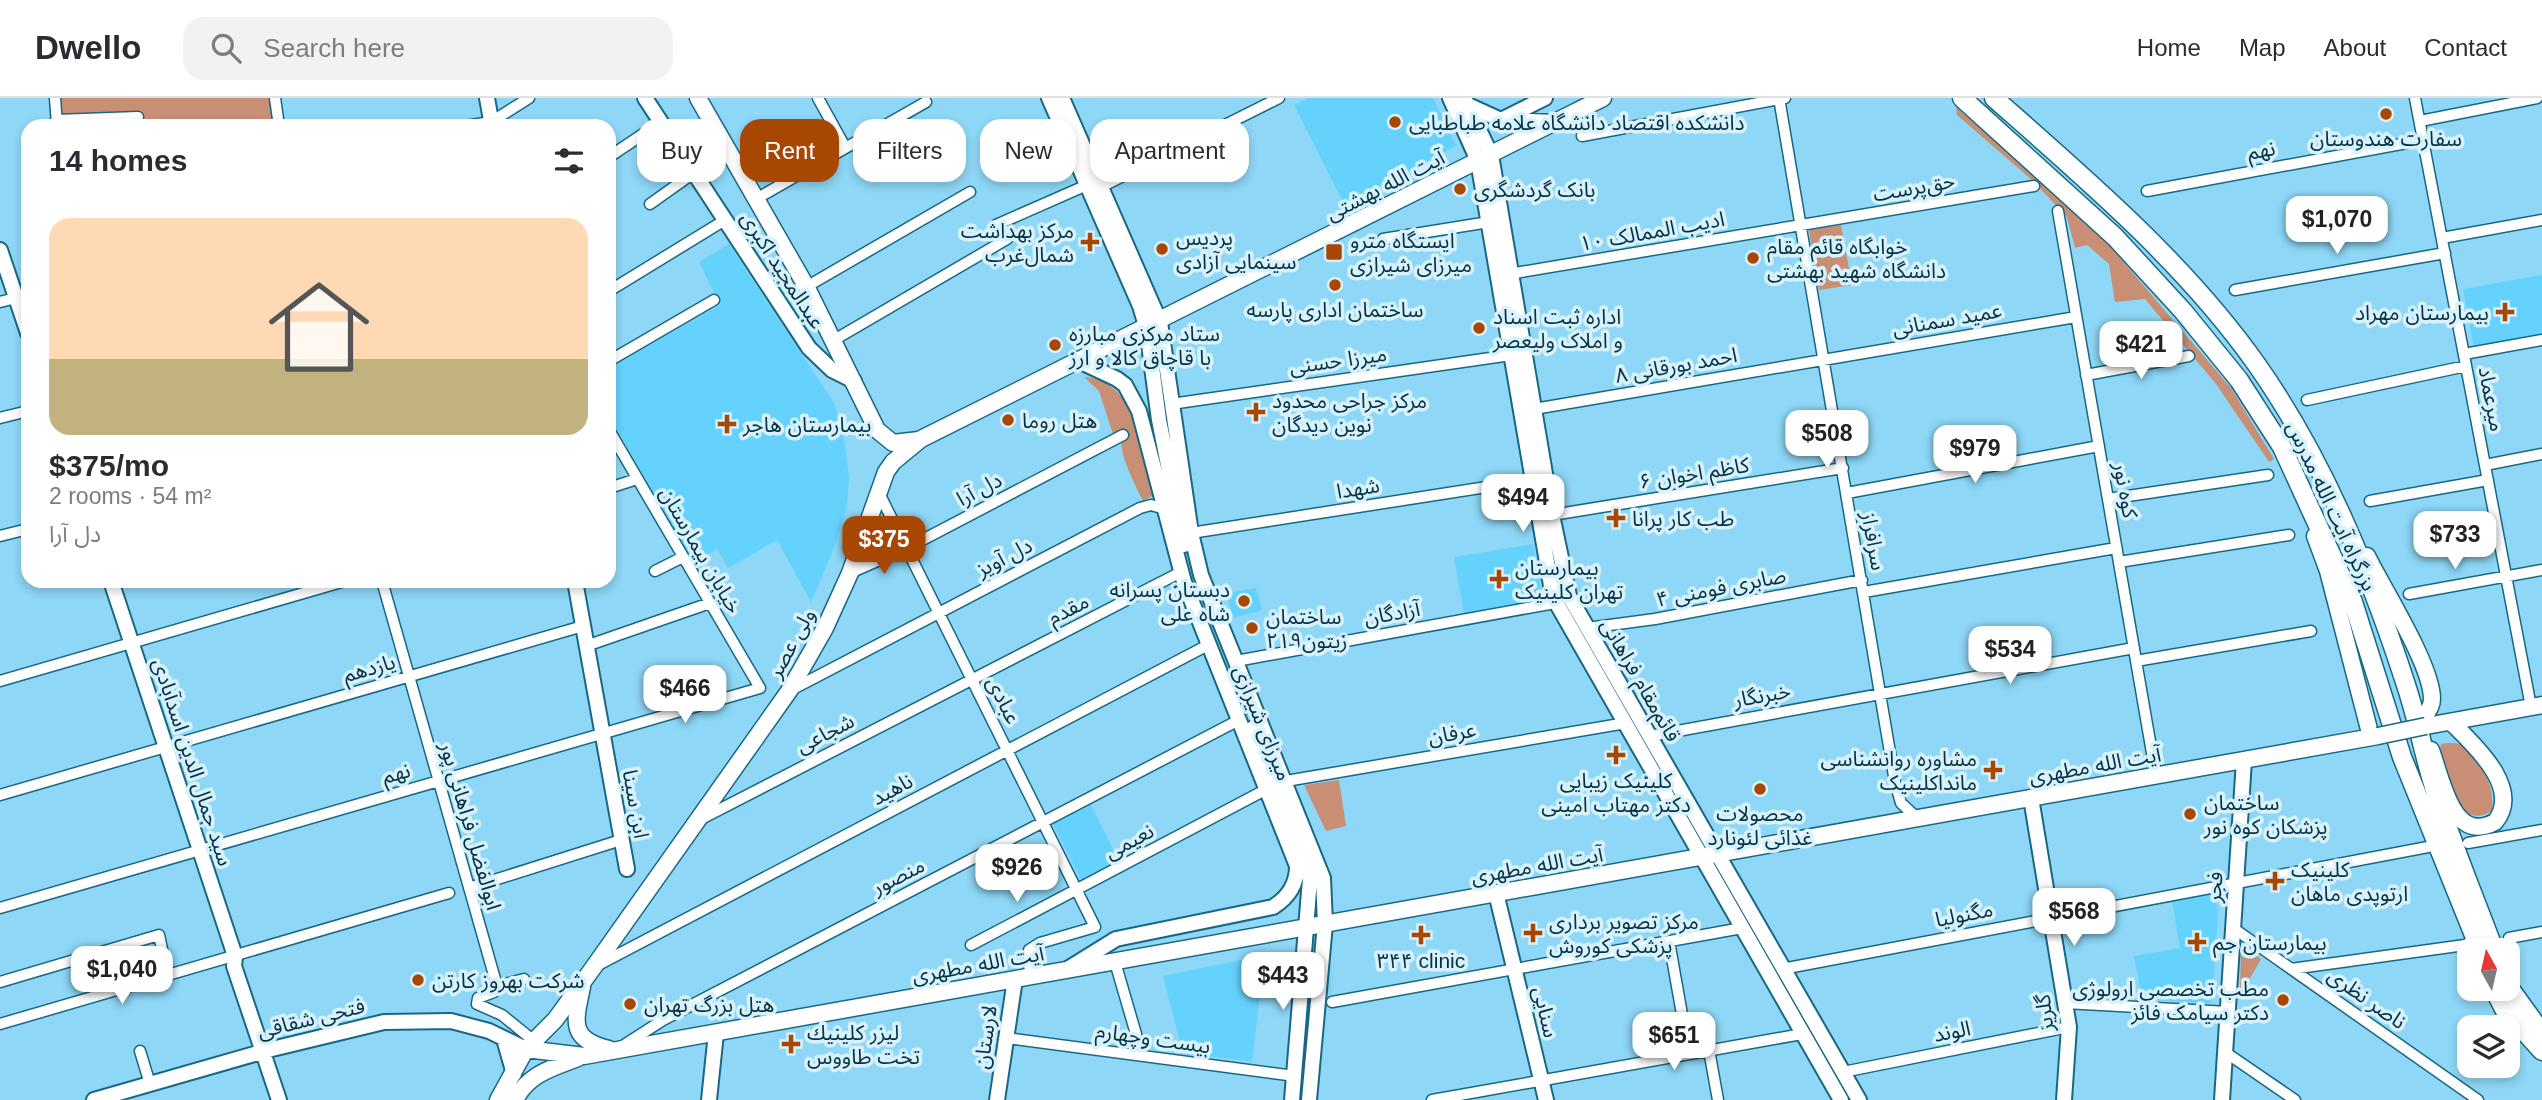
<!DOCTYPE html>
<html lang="en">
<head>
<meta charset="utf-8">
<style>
  :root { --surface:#fff; --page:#f2f2f3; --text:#2b2b33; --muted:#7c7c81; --line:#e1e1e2; --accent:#a84702 }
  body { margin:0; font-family:Helvetica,"Noto Sans Arabic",sans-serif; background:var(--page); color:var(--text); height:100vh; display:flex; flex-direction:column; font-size:26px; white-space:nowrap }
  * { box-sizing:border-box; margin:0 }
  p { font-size:23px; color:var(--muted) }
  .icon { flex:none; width:38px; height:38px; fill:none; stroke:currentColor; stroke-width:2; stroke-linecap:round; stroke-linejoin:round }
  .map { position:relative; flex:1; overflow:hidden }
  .drawer { position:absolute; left:21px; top:21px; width:595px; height:469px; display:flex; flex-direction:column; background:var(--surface); border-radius:21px; box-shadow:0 4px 10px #0003 }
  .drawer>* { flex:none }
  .top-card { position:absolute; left:637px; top:21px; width:665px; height:63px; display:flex; gap:14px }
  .needle { width:46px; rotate:352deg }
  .fabs { position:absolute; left:2457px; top:840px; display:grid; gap:14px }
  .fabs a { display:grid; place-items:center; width:63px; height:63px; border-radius:14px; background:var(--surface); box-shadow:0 4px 10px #0003; font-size:35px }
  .price { position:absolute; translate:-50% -60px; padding:0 16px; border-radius:14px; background:#fff; color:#222; font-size:23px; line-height:46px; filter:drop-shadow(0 2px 4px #0008) }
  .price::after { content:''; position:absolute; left:50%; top:42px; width:21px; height:16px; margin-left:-10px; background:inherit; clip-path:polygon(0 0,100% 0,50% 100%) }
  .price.current { background:var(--accent); color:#fff }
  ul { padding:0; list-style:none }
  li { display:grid; align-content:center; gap:14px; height:371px; padding:0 28px }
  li+li { border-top:2px solid var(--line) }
  li span { display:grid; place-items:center; height:217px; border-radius:21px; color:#555 }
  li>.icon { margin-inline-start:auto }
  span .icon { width:126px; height:126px; fill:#fffc; stroke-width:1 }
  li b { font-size:30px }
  h2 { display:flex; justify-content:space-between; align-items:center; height:84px; padding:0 28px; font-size:30px }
  .tag { padding:0 24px; border-radius:21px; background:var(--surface); box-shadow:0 4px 10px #0003; font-size:24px; line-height:63px }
  .tag.current { background:var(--accent); color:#fff }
  header { display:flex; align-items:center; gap:42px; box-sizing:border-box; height:98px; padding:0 35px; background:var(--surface); border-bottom:2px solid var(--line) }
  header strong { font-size:33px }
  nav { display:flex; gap:38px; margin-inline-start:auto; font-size:24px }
  .search { width:490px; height:63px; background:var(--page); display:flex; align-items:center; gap:18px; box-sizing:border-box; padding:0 24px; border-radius:21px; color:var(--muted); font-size:26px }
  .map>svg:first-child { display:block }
</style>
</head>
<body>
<header>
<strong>Dwello</strong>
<div class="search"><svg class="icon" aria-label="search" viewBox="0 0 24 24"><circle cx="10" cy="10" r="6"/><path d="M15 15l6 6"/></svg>Search here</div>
<nav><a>Home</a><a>Map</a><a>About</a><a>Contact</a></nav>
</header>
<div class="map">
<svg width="2542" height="1002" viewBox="0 0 2542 1002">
  <rect width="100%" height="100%" fill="#8ed7f6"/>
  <path fill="#65d2fd" d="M1309 0H1433L1456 48 1344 106 1294 7Z
    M729 146 834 305 843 334 849 379 847 408 832 455 811 504 777 442 728 470 717 451 693 465 609 318V270L720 207 699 164Z
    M2542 177V237L2474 250 2463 191Z
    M1533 446 1543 503 1464 516 1454 459Z
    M1256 490 1262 512 1233 520 1227 495Z
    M1091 707 1119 763 1081 782 1053 726Z
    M2215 795 2218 817 2212 903 2209 906 2142 901 2134 858 2180 850 2172 802Z
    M1265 857 1252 963 1183 956 1163 878Z"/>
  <path fill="#c98f74" d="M58 0H270L273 28H60Z
    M1956 9 2085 119 2231 290 2274 361 2269 364 2216 286 2145 201 2115 204 2109 166 2087 147 2075 150 2067 119 2033 83 1957 17Z
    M1841 127 1852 187 1819 192 1809 132Z
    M1084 279C1136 281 1145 356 1155 396L1143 403C1134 384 1117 354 1122 333L1113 336 1099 293Z
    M2441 646C2448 645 2457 644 2463 648 2482 658 2495 692 2492 712 2459 737 2446 675 2440 653Z
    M1339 682 1346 728 1326 733 1304 687Z
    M2241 847 2261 861 2240 898Z"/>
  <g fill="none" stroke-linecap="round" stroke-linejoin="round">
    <g stroke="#186884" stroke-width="13">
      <path id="street" d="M55 0 57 27
        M275 0 279 28
        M818 0 845 49
        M1779 0 1895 684 1901 705 1917 720
        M2415 0 2531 609
        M56 22 138 19
        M2420 23 2537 0
        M465 28 491 24 529 0
        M1582 38 1785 0
        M609 59 661 24
        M1101 89 1279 0
        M2147 93 2423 42
        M756 101 926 4
        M650 106 695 74
        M2058 113 2156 678
        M996 127 1087 87
        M2442 140 2542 122
        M1383 141 1489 124
        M1509 176 2034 88
        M806 189 970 94
        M2235 192 2445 155
        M609 193 725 122
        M0 204 28 197
        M834 242 1007 141
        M2464 256 2542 242
        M609 263 714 202
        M2086 277 2189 258
        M2307 302 2466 268
        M1171 306 1511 257
        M1534 311 2076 219
        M0 320 28 313
        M2485 367 2542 356
        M609 390 637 381
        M878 393 1095 829 1040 845 1029 852V868L1045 874
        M1847 395 2099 348
        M2108 401 2268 377
        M2370 403 2488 382
        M1552 417 1843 370
        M1191 435 1532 382
        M0 438 28 431
        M2119 464 2289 437
        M655 473 683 459
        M850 475 907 450 1123 337
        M382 483 497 888
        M1864 494 2116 450
        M2409 496 2542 472
        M1587 530 1655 521 1862 482
        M586 548 710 505
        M1236 563 1555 505
        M2136 563 2311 533
        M0 583 345 483
        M791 592 1140 410 1151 407 1165 411
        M1650 638 2134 550
        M1286 683 1626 625
        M0 697 583 528
        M703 720 1181 474
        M2468 745 2542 732
        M469 790 621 742
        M0 810 760 590 609 332
        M2233 830 2478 1002
        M2509 840 2542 834
        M1669 843 1689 956
        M971 847 1267 691
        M1115 864 1136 936
        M598 867 1208 547
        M1782 871 2428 749
        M2291 871 2465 847
        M0 884 159 837 168 879
        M497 888 494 894 478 900 477 906 502 917 534 943
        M497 888 524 881
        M1332 904 1742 830
        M2065 905 2228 914
        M0 926 449 795
        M1006 940 1295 978
        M621 949 663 922 1239 622
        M1709 952 1718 1002
        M140 953 150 986
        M2225 954 2295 1002
        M1843 974 2069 929
        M1432 1002 1802 936"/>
    </g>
    <g stroke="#186884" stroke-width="18">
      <path id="secondary" d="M487 0 492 28
        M645 0 809 250 832 272 854 283
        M1049 0 1140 208 1147 231 1159 322 1184 447
        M1062 0 1160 224 1191 435 1201 477 1323 780 1325 826 1309 1002
        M1450 0 1478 63 1553 499 1841 1002
        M1464 0 1491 57 1552 417 1569 498 1859 1002
        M1468 7 1501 22 1555 24
        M1503 21 1545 0
        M0 152 28 235
        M111 483 235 858 234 868 279 1002
        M575 483 627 771
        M1253 630 1299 744 1310 781 1292 1002
        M2031 700 2069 929 2064 1002
        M1496 795 1546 1002
        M1066 872 1116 841 1273 809C1289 799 1297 786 1297 768L1184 484 1139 313 1125 287 1117 281 1081 264
        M504 941 514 976
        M94 1002 272 951 384 924 451 923 489 933 526 951
        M709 1002 716 935
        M997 1002 1015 881
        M2222 1002 2244 662"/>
    </g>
    <g stroke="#186884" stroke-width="19">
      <path id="primary" d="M698 0 806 188 877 332 893 345 919 342
        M2315 438 2328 473 2371 639
        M2367 458C2383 491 2432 567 2432 601 2432 609 2428 614 2423 619
        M2426 628 2542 607
        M2431 652C2442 681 2452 747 2495 724 2523 690 2473 646 2451 624
        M582 889C575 923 568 941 609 951
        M526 951 584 958 2378 638
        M498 1002 526 951 555 922 593 870 789 593 825 530 850 475 886 374 893 364 921 341 1603 0
        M515 1002C528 976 552 970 578 960"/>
    </g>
    <g stroke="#186884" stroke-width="21">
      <path id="highway" d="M1962 0 2115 139 2183 213 2239 282 2282 349 2353 504 2402 659 2480 852
        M1994 0C2087 82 2185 165 2257 267 2324 362 2370 476 2406 587 2416 617 2422 648 2431 679 2448 737 2473 795 2494 852
        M2508 888 2542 935
        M2494 891 2504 911 2542 953"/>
    </g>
    <use href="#street" stroke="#fff" stroke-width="10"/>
    <use href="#secondary" stroke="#fff" stroke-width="14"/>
    <use href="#primary" stroke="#fff" stroke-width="16"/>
    <use href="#highway" stroke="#fff" stroke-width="18"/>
    <g stroke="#186884" stroke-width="19" stroke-linecap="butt">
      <path id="primary-bridge" d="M2378 638 2426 628"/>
    </g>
    <use href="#primary-bridge" stroke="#fff" stroke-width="16"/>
  </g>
  <g fill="#a84702" stroke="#d7f1fd" stroke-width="2.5">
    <circle cx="2386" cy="16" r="7"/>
    <circle cx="1395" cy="24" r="7"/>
    <circle cx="1460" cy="91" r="7"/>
    <path d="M1086.5 133.5h7v7h7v7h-7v7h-7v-7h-7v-7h7z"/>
    <circle cx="1162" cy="151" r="7"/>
    <rect x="1325" y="145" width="18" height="18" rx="3.5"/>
    <circle cx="1753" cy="160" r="7"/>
    <circle cx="1335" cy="187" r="7"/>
    <path d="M2501.5 203.5h7v7h7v7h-7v7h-7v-7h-7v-7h7z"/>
    <circle cx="1479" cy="230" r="7"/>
    <circle cx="1055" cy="247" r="7"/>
    <path d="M1252.5 303.5h7v7h7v7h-7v7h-7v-7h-7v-7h7z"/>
    <circle cx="1008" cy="322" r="7"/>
    <path d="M723.5 315.5h7v7h7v7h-7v7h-7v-7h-7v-7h7z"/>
    <path d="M1612.5 409.5h7v7h7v7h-7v7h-7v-7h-7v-7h7z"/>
    <path d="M1495.5 470.5h7v7h7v7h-7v7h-7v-7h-7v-7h7z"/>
    <circle cx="1244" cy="503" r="7"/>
    <circle cx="1252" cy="530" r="7"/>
    <path d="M1612.5 646.5h7v7h7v7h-7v7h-7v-7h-7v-7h7z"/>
    <path d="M1989.5 661.5h7v7h7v7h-7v7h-7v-7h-7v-7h7z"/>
    <circle cx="1760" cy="691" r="7"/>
    <circle cx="2190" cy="716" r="7"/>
    <path d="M2271.5 772.5h7v7h7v7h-7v7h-7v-7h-7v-7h7z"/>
    <path d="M1529.5 824.5h7v7h7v7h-7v7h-7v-7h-7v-7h7z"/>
    <path d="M1417.5 826.5h7v7h7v7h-7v7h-7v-7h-7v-7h7z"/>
    <path d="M2193.5 833.5h7v7h7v7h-7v7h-7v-7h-7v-7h7z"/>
    <circle cx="418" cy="882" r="7"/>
    <circle cx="2283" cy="902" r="7"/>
    <circle cx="630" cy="906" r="7"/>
    <path d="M787.5 935.5h7v7h7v7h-7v7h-7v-7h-7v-7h7z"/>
  </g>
  <g text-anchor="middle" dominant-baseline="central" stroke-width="7" stroke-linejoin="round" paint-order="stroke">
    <g font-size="21" fill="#053241" stroke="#d7f1fd" text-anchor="start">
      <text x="1409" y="24">دانشکده اقتصاد دانشگاه علامه طباطبایی</text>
      <text x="2386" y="40" text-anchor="middle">سفارت هندوستان</text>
      <text x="1474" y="91">بانک گردشگری</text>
      <text x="1074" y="132" text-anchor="end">مرکز بهداشت<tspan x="1074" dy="24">شمال‌غرب</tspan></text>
      <text x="1176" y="139">پردیس<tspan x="1176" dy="24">سینمایی آزادی</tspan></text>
      <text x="1350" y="142">ایستگاه مترو<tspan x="1350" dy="24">میرزای شیرازی</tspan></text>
      <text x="1767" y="148">خوابگاه قائم مقام<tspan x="1767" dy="24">دانشگاه شهید بهشتی</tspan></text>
      <text x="1335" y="211" text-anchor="middle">ساختمان اداری پارسه</text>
      <text x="2489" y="214" text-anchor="end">بیمارستان مهراد</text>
      <text x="1493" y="218">اداره ثبت اسناد<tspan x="1493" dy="24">و املاک ولیعصر</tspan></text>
      <text x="1069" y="235">ستاد مرکزی مبارزه<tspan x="1069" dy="24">با قاچاق کالا و ارز</tspan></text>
      <text x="1272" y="302">مرکز جراحی محدود<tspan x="1272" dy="24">نوین دیدگان</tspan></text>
      <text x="1022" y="322">هتل روما</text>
      <text x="743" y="326">بیمارستان هاجر</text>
      <text x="1632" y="420">طب کار پرانا</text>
      <text x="1515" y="469">بیمارستان<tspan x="1515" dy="24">تهران کلینیک</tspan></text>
      <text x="1230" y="491" text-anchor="end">دبستان پسرانه<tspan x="1230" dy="24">شاه علی</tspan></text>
      <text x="1266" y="518">ساختمان<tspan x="1266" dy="24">زیتون۲۱۹</tspan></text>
      <text x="1977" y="660" text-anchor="end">مشاوره روانشناسی<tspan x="1977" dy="24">مانداکلینیک</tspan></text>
      <text x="1616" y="682" text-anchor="middle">کلینیک زیبایی<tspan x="1616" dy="24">دکتر مهتاب امینی</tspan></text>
      <text x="2204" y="704">ساختمان<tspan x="2204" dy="24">پزشکان کوه نور</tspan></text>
      <text x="1760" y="715" text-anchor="middle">محصولات<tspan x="1760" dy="24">غذائی لئونارد</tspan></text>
      <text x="2291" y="771">کلینیک<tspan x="2291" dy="24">ارتوپدی ماهان</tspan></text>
      <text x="1549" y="823">مرکز تصویر برداری<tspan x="1549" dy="24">پزشکی کوروش</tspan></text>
      <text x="2213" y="844">بیمارستان جم</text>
      <text x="1421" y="862" text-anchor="middle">۳۴۴ clinic</text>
      <text x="432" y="882">شرکت بهروز کارتن</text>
      <text x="2269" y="890" text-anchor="end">مطب تخصصی ارولوژی<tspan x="2269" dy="24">دکتر سیامک فائز</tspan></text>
      <text x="644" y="906">هتل بزرگ تهران</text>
      <text x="807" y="934">ليزر كلينيك<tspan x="807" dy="24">تخت طاووس</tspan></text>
    </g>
    <g font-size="21" fill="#053241" stroke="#d7f1fd">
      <text transform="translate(2261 52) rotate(-11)">نهم</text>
      <text transform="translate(1385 87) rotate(-27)">آیت الله بهشتی</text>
      <text transform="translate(1914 89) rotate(-10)">حق‌پرست</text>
      <text transform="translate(1652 133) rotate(-10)">ادیب الممالک ۱۰</text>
      <text transform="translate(783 172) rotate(57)">عبدالمجید اکبری</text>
      <text transform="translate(1947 221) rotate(-10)">عمید سمنانی</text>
      <text transform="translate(1338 262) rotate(-8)">میرزا حسنی</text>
      <text transform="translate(1676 267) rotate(-10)">احمد بورقانی ۸</text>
      <text transform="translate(2492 301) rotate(79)">میرعماد</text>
      <text transform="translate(1694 375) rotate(-9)">کاظم اخوان ۶</text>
      <text transform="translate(1358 390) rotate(-9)">شهدا</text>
      <text transform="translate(979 391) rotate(-28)">دل آرا</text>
      <text transform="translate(2126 392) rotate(80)">کوه نور</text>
      <text transform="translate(2332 408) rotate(65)">بزرگراه آیت الله مدرس</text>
      <text transform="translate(1874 443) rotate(80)">سرافراز</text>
      <text transform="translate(701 452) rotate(60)">خیابان بیمارستان</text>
      <text transform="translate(1004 459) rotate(-27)">دل آویز</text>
      <text transform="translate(1721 489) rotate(-11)">صابری فومنی ۴</text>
      <text transform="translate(1068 511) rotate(-27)">مقدم</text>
      <text transform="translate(1392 515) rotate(-10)">آزادگان</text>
      <text transform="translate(791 545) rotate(-61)">ولی عصر</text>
      <text transform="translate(369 570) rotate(-16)">یازدهم</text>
      <text transform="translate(1641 582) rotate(60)">قائم‌مقام فراهانی</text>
      <text transform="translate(1762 597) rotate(-10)">خبرنگار</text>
      <text transform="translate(1004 602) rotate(64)">عبادی</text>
      <text transform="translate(1263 625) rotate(68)">میرزای شیرازی</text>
      <text transform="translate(825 635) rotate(-27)">شجاعی</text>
      <text transform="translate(1452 635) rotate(-10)">عرفان</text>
      <text transform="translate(193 664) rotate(72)">سید جمال الدین اسدآبادی</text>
      <text transform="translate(2095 667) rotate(-10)">آیت الله مطهری</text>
      <text transform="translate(396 675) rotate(-16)">نهم</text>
      <text transform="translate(892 691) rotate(-28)">ناهید</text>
      <text transform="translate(636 706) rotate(80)">ابن سینا</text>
      <text transform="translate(471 728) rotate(74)">ابوالفضل فراهانی پور</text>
      <text transform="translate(1129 743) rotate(-28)">نعیمی</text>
      <text transform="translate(1537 767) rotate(-10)">آیت الله مطهری</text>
      <text transform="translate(898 778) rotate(-27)">منصور</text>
      <text transform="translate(2214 789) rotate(-86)">فجر</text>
      <text transform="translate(1964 816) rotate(-11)">مگنولیا</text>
      <text transform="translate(978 866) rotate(-10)">آیت الله مطهری</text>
      <text transform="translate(2367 900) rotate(35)">ناصر نظری</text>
      <text transform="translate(1546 914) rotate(77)">سنایی</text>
      <text transform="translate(2044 915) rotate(-96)">گلریز</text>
      <text transform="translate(311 920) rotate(-14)">فتحی شقاقی</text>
      <text transform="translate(1952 933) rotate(-11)">الوند</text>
      <text transform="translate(985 939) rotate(-82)">لارستان</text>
      <text transform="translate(1153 940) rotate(8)">بیست وچهارم</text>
    </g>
  </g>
</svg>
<div class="fabs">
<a><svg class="needle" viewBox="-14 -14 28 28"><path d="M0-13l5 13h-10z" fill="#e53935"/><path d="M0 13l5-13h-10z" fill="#7c7c81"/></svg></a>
<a><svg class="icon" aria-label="layers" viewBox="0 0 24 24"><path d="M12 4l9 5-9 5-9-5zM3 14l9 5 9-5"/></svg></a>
</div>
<b class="price" style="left:2337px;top:158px">$1,070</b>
<b class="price" style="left:2141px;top:283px">$421</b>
<b class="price" style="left:1827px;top:372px">$508</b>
<b class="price" style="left:1975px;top:387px">$979</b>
<b class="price" style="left:1523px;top:436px">$494</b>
<b class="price" style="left:2455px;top:473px">$733</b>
<b class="price current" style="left:884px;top:478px">$375</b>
<b class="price" style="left:2010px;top:588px">$534</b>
<b class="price" style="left:685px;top:627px">$466</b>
<b class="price" style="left:1017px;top:806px">$926</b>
<b class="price" style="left:2074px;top:850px">$568</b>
<b class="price" style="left:122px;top:908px">$1,040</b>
<b class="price" style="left:1283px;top:914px">$443</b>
<b class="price" style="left:1674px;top:974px">$651</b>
<div class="top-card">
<a class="tag">Buy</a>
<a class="tag current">Rent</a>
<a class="tag">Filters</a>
<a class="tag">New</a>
<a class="tag">Apartment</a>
</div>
<section class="drawer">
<h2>14 homes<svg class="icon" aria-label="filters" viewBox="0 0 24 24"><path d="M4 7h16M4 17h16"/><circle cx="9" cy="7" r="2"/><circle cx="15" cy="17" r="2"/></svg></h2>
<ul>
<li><span style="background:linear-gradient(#ffd9b3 65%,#c2b280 0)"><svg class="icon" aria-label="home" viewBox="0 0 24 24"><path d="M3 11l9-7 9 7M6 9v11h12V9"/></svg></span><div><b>$375/mo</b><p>2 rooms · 54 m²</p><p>دل آرا</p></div></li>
</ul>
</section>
</div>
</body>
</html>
